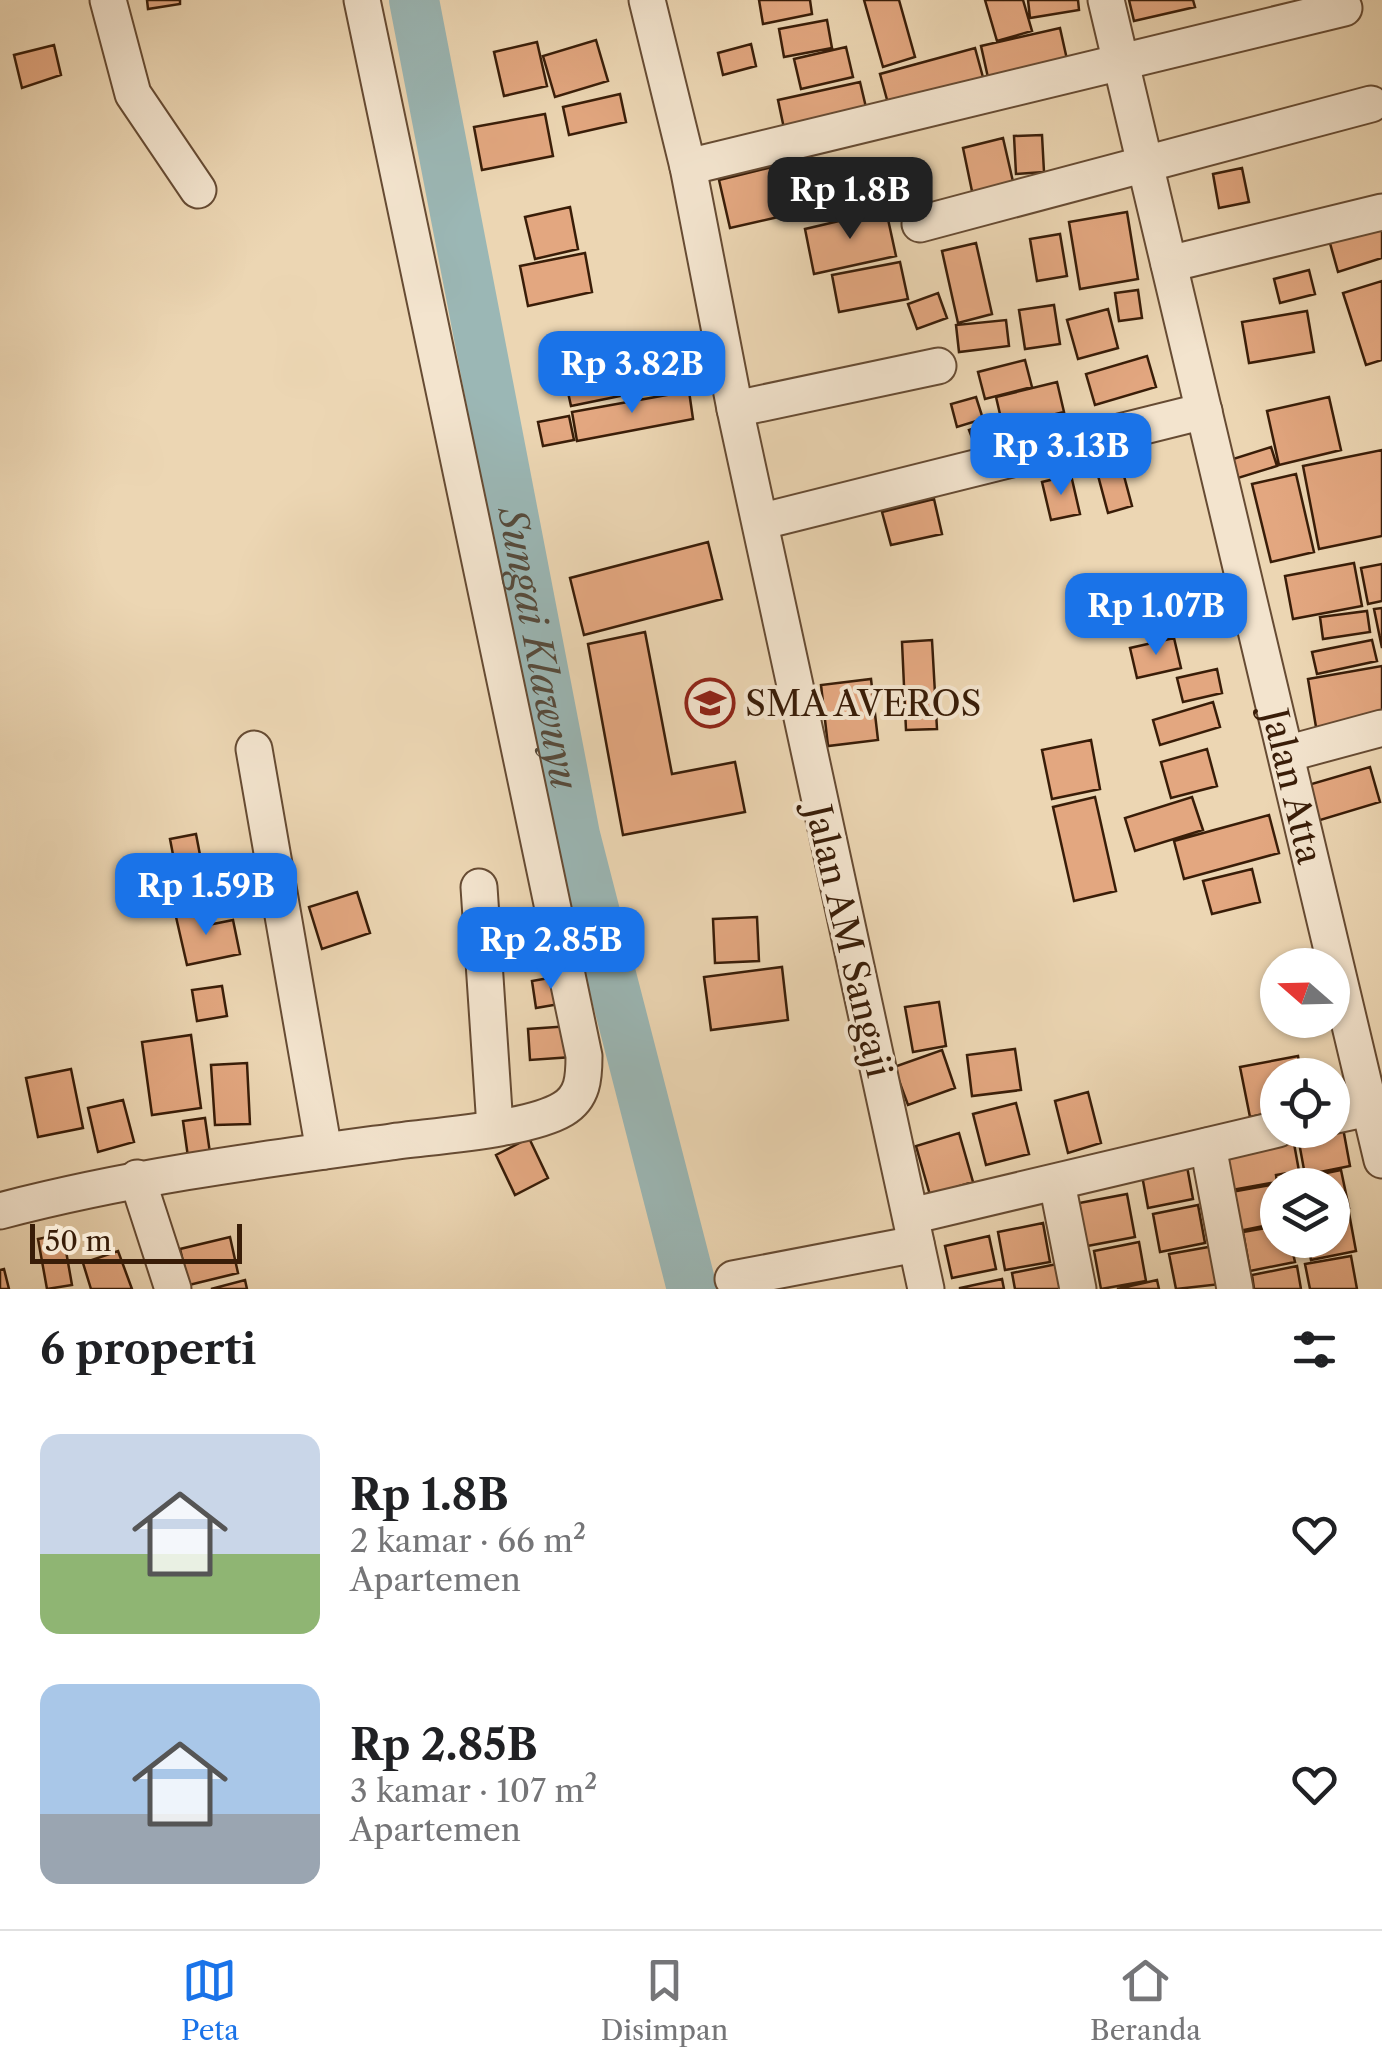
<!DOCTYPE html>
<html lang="id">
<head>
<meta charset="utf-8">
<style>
  :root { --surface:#fff; --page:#f6f6f6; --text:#202124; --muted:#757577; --line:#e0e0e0; --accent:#1a73e8 }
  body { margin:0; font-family:"Libre Caslon Text",serif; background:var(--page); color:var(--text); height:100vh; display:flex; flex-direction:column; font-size:38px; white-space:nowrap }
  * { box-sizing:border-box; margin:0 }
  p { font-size:32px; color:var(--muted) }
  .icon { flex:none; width:55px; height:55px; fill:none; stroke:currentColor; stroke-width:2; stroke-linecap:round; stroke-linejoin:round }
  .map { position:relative; height:1289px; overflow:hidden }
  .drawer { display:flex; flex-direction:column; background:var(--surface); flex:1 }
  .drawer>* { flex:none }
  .needle { width:65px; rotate:290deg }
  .controls { position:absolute; left:1260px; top:948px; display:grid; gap:20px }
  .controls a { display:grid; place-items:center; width:90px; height:90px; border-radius:50%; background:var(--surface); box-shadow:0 2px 8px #0004; font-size:50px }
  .scale { position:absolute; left:30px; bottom:25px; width:212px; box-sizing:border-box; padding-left:10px; border:5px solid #391d08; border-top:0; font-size:28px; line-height:35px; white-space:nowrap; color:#391d08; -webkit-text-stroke:8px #f3e4ce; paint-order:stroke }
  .price { position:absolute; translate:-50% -85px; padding:0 22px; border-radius:20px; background:var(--accent); color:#fff; font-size:32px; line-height:65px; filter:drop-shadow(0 2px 5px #0008) }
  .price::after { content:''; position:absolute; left:50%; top:60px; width:30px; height:22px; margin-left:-15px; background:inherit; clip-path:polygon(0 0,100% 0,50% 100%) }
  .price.active { background:#222; color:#fff }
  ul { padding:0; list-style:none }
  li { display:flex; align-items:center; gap:30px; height:250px; padding:0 40px }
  li span { display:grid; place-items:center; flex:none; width:280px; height:200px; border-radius:20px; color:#555 }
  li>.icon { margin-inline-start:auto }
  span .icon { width:120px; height:120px; fill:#fffc; stroke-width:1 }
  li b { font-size:42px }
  h2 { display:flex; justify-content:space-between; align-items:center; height:120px; padding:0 40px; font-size:42px }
  .menu { display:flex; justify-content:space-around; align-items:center; height:140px; border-top:2px solid var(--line); background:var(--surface); font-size:28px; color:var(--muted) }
  .menu a { display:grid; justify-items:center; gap:5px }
  .menu .active { color:var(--accent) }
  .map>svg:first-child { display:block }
</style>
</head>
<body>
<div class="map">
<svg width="1382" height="1289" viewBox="0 0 1382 1289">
  <rect width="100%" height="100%" fill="#ecd6b3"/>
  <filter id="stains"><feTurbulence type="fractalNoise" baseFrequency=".002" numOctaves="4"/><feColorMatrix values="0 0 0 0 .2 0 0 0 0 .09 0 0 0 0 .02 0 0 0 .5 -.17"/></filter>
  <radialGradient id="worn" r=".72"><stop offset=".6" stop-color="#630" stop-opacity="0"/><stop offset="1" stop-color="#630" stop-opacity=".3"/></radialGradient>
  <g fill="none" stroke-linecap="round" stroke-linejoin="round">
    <path stroke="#9bb7b5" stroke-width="50" id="s1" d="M414 0 575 835 692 1289"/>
  </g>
  <path fill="#e3a780" stroke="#391d08" stroke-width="2.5" d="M147 0H180V4L148 9Z
    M759 0H810L812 14 763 24Z
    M864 0H899L915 57 883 67Z
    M985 0H1023L1032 31 997 41Z
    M1028 0H1078L1079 10 1030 18Z
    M1129 0H1193L1195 7 1134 21Z
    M827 20 832 48 784 57 779 29Z
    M1060 28 1068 64 989 82 981 46Z
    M596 40 608 81 555 97 543 56Z
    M537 42 547 86 504 96 494 52Z
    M751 44 756 66 723 75 718 53Z
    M54 45 61 75 22 88 14 55Z
    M846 47 853 77 801 89 794 59Z
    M975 48 984 81 889 107 880 74Z
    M860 82 869 120 786 138 778 100Z
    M620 94 626 122 569 135 563 107Z
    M545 114 553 156 482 170 474 127Z
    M1042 135 1044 172 1016 174 1014 136Z
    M1003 138 1014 186 973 196 963 148Z
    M789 163 800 212 730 228 719 180Z
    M1242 168 1249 202 1219 208 1213 174Z
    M570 207 578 249 535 259 525 217Z
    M886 210 896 256 814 274 805 229Z
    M1127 212 1138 279 1080 289 1069 222Z
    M1382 221V258L1338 272 1328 236Z
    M1060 234 1067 276 1037 281 1030 239Z
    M976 243 992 314 958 323 942 251Z
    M585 253 592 292 528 306 520 266Z
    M900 262 908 299 839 312 832 275Z
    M1309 270 1315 294 1280 303 1274 279Z
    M1382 281V360L1366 365 1343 293Z
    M1138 290 1142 318 1119 321 1115 293Z
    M938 293 947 318 917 329 908 304Z
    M1054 305 1060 344 1025 349 1019 310Z
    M1108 309 1118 348 1078 359 1067 320Z
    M1307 311 1314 352 1249 363 1242 322Z
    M1006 320 1009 346 959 352 956 325Z
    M612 355 620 396 571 406 562 365Z
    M1147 356 1156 387 1095 405 1086 374Z
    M1025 360 1032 387 985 399 978 372Z
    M1057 382 1064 412 1003 427 996 397Z
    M689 391 693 419 577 441 572 412Z
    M976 397 983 419 957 427 951 404Z
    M1329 397 1341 450 1279 465 1267 411Z
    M569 416 574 440 543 446 538 422Z
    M994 421 1005 452 981 461 969 430Z
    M1271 447 1277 466 1238 478 1233 459Z
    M1382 450V536L1319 549 1303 466Z
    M1120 461 1132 506 1108 513 1096 468Z
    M1296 474 1314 552 1271 562 1252 484Z
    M1071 475 1080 514 1051 520 1042 482Z
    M934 499 942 534 891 545 882 512Z
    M708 542 722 599 584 635 570 578Z
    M1354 563 1362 606 1293 619 1285 576Z
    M1382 564V601L1368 604 1361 568Z
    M1382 608V648L1374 609Z
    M1367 611 1370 632 1323 639 1320 617Z
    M645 632 672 774 735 762 745 812 623 835 588 644Z
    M1174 638 1181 668 1137 678 1130 648Z
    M932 640 937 729 906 730 902 642Z
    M1372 640 1377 661 1317 674 1312 652Z
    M1382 666V721L1317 733 1308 679Z
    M1217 669 1222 693 1183 702 1177 678Z
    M871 679 878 740 828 746 821 685Z
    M1213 702 1220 727 1160 745 1153 720Z
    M1091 740 1100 789 1052 799 1042 750Z
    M1207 749 1217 786 1171 798 1161 762Z
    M1370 767 1380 802 1317 821 1308 785Z
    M1095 797 1116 891 1074 901 1053 807Z
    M1192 797 1203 830 1135 851 1125 818Z
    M1269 815 1279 853 1184 879 1174 841Z
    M196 834 205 881 179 886 170 839Z
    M1252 869 1260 902 1212 914 1203 881Z
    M357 892 370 933 322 949 309 907Z
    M209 908 213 924 233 920 240 954 187 965 176 917Z
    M757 917 759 961 715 963 713 919Z
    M554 937 556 961 534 962 532 939Z
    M782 967 788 1020 711 1030 704 977Z
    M566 975 571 1002 536 1008 532 981Z
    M222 986 227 1016 197 1021 192 990Z
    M939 1002 946 1046 913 1052 905 1007Z
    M570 1026 572 1057 530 1060 528 1029Z
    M191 1035 201 1108 152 1115 142 1042Z
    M1015 1049 1021 1090 972 1096 967 1055Z
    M942 1050 955 1088 908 1105 894 1067Z
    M1298 1056 1301 1075H1278V1111L1250 1117 1240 1067Z
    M247 1063 250 1124 215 1125 211 1065Z
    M71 1069 83 1128 38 1137 26 1078Z
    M1088 1092 1101 1143 1068 1153 1055 1101Z
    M123 1100 134 1142 98 1152 88 1108Z
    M1016 1103 1029 1154 986 1165 973 1114Z
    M205 1118 210 1153 188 1157 183 1121Z
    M1343 1128 1350 1166 1305 1175 1298 1137Z
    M959 1133 973 1182 930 1195 916 1146Z
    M529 1138 548 1178 515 1195 496 1155Z
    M1293 1138 1299 1171 1276 1175 1277 1182 1232 1190 1225 1151Z
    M1186 1161 1193 1199 1148 1208 1141 1170Z
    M1341 1170 1349 1208 1332 1212V1185H1298L1297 1179Z
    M1276 1184 1278 1223 1239 1231 1231 1192Z
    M1127 1194 1135 1237 1082 1247 1074 1204Z
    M1198 1205 1205 1243 1160 1252 1153 1214Z
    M1349 1213 1356 1251 1311 1260 1307 1240H1332V1216Z
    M1043 1223 1050 1262 1005 1270 998 1232Z
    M1278 1226V1240H1290L1295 1262 1250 1271 1243 1232Z
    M63 1234 72 1285 47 1289 38 1239Z
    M989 1236 996 1269 952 1278 945 1246Z
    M230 1237 238 1273 189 1285 180 1249Z
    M1139 1242 1146 1281 1101 1289 1094 1251Z
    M1214 1246 1221 1284 1176 1289 1169 1254Z
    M118 1251 132 1289H91L83 1263Z
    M1351 1256 1357 1289H1310L1305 1264Z
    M1057 1264 1062 1289H1015L1012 1273Z
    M1297 1266 1301 1289H1254L1252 1275Z
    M4 1269 9 1289H0V1270Z
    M1002 1279 1004 1289H960V1288Z
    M245 1280 247 1289H211Z
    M1157 1280 1159 1289H1117Z"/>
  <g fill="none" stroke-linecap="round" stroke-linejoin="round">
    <g stroke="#664b33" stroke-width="39">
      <g id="minor">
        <path d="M108 0 133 94 198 190"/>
        <path d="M647 0 688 167 735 409"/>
        <path id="s2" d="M1106 0 1382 1160"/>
        <path d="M688 167 1344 8"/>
        <path d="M920 224 1371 104"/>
        <path d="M1169 264 1382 212"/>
        <path d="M763 521 1204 411"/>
        <path d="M254 749 324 1151"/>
        <path d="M1286 754 1382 728"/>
        <path d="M479 887 495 1127"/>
        <path d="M1332 1116 1382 1105"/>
        <path d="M1208 1146 1235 1289"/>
        <path d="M137 1178 173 1289"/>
        <path d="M1057 1183 1078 1289"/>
        <path d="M0 1211C129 1177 259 1160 391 1142 433 1136 528 1130 563 1109 583 1097 584 1078 584 1056L362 0"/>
        <path d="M911 1216 1278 1129"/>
        <path d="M733 1279 916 1244"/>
        <path d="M926 1289 735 409 938 366"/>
      </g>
    </g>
    <use href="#minor" stroke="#f3e4ce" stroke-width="35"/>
  </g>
  <defs>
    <g id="school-ring" transform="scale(2.5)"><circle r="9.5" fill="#f3e4ce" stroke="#8f2418" stroke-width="1.5"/><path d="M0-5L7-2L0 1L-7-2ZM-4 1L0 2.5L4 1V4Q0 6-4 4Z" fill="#8f2418"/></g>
  </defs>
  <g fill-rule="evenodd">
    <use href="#school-ring" x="710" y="703"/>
  </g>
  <g text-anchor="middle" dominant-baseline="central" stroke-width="8" stroke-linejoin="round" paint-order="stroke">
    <g font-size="35" fill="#391d08" stroke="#f3e4ce" text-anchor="start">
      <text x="745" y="703">SMA AVEROS</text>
    </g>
    <g font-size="35" fill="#391d08" stroke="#f3e4ce">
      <text stroke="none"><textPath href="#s2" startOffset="808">Jalan Atta</textPath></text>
      <text transform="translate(849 941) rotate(77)">Jalan AM Sangaji</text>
    </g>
    <g font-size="38" font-style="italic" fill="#564b3c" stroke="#f3e4ce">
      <text stroke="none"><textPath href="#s1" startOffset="660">Sungai Klawuyu</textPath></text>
    </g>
  </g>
  <rect width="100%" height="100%" filter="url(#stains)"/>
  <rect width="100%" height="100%" fill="url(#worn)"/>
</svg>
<div class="controls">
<a><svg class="needle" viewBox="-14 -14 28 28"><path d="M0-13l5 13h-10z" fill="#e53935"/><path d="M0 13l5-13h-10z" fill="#757577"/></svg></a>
<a><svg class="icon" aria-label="locate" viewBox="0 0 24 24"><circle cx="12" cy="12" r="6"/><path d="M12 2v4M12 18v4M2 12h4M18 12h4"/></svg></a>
<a><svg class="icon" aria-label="layers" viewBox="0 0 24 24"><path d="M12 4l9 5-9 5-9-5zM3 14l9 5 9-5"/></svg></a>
</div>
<div class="scale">50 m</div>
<b class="price active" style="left:850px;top:242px">Rp 1.8B</b>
<b class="price" style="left:632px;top:416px">Rp 3.82B</b>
<b class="price" style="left:1061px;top:498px">Rp 3.13B</b>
<b class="price" style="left:1156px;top:658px">Rp 1.07B</b>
<b class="price" style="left:206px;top:938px">Rp 1.59B</b>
<b class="price" style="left:551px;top:992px">Rp 2.85B</b>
</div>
<section class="drawer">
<h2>6 properti<svg class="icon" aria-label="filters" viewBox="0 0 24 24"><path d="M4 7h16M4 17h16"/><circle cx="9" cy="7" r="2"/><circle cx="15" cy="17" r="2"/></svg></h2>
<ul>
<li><span style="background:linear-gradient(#c9d6e8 60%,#8fb573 0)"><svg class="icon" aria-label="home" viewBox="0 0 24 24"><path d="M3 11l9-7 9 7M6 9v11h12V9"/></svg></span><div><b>Rp 1.8B</b><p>2 kamar · 66 m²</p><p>Apartemen</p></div><svg class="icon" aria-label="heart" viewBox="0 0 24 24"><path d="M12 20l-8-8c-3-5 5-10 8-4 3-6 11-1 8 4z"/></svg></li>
<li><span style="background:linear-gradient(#a9c7e8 65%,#9aa5b1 0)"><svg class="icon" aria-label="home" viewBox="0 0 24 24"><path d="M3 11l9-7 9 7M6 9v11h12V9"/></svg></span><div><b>Rp 2.85B</b><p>3 kamar · 107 m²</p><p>Apartemen</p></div><svg class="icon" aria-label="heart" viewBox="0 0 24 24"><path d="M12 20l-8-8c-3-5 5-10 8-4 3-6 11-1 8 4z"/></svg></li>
</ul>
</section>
<nav class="menu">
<a class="active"><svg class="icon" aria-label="map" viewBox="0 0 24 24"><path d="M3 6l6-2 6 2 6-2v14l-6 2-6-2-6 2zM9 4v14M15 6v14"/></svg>Peta</a>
<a><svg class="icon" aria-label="saved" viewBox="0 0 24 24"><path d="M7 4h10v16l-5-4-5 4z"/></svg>Disimpan</a>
<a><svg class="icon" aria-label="home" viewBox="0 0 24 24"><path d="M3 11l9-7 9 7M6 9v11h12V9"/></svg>Beranda</a>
</nav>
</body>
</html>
